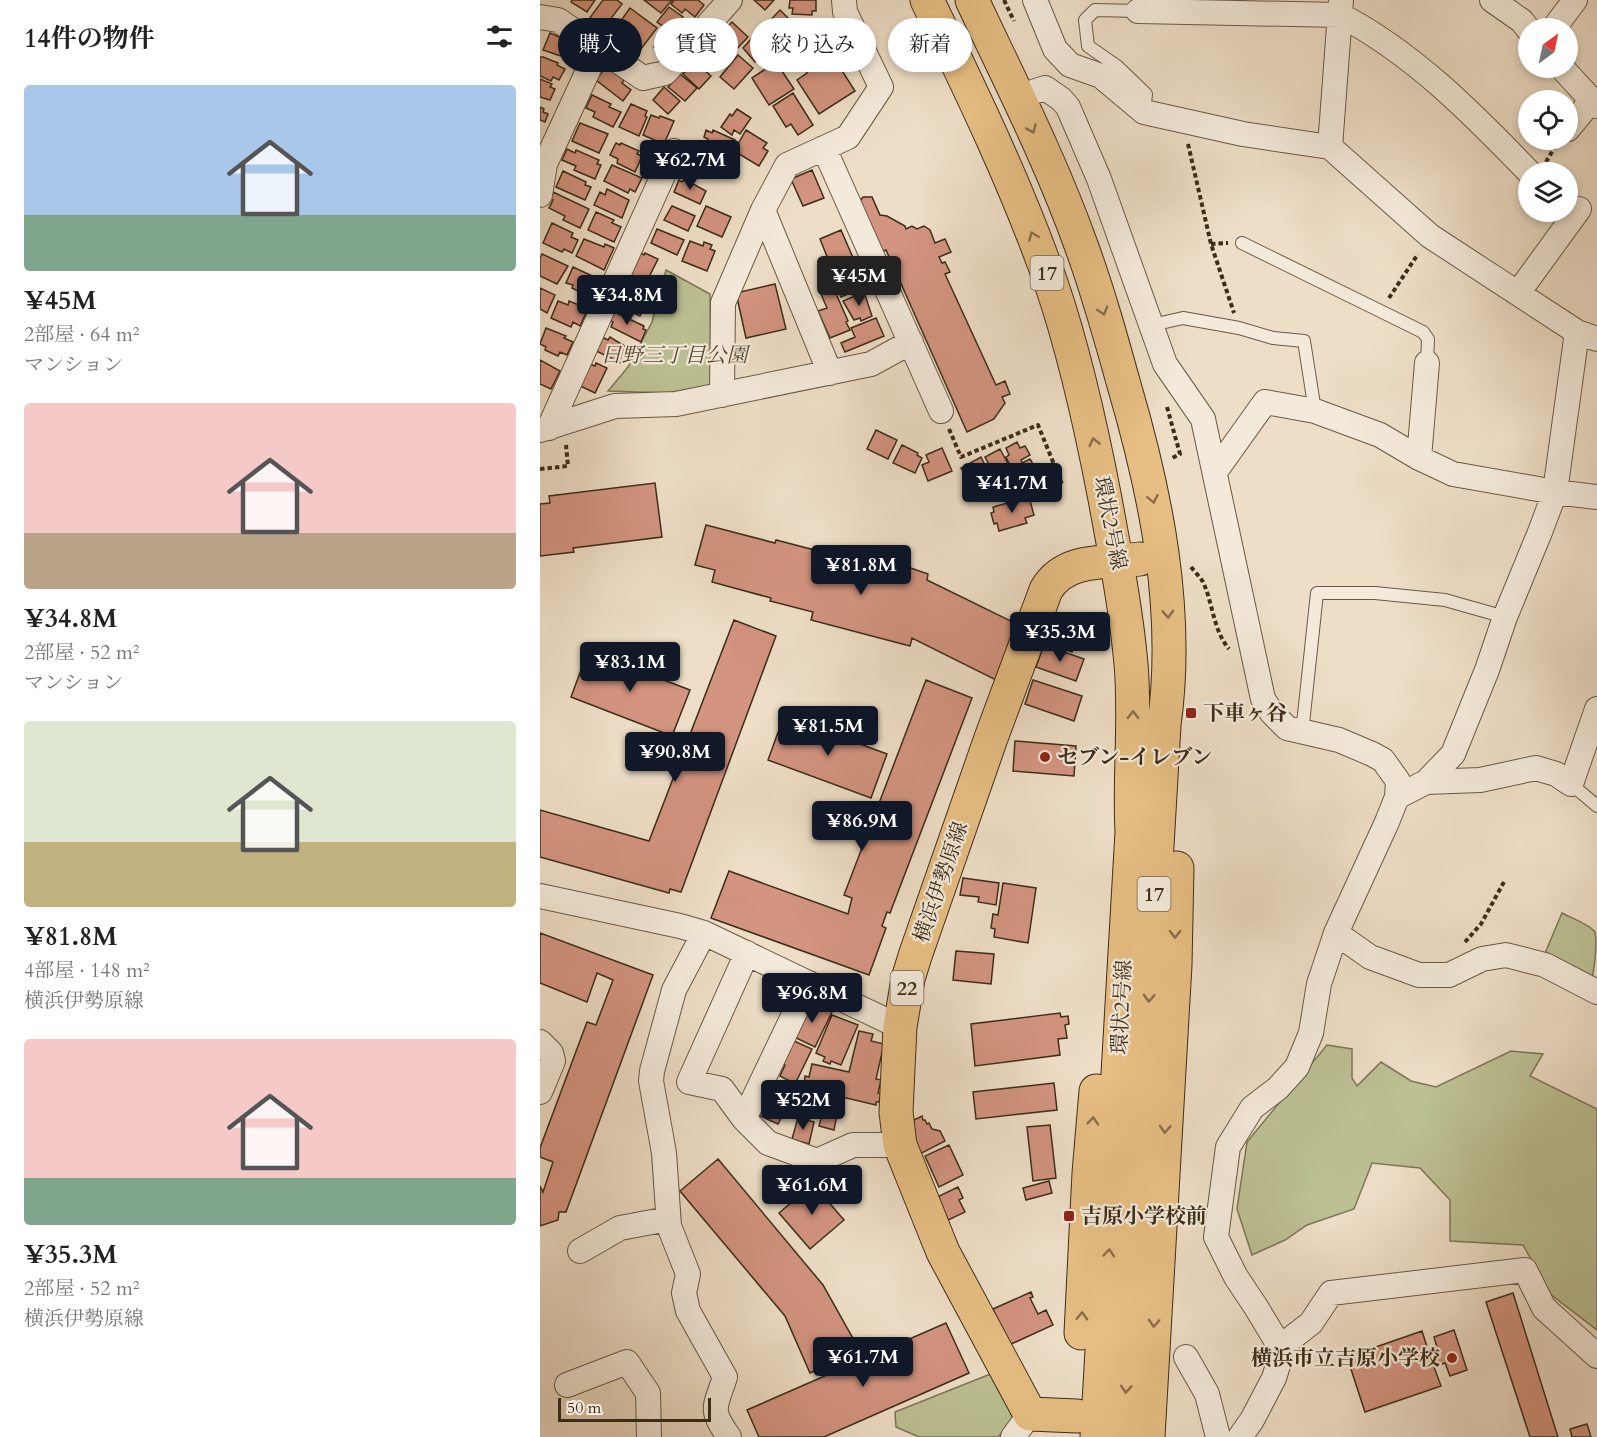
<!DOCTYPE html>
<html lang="ja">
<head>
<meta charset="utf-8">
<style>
  :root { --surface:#fff; --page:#f2f2f2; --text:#222; --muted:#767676; --accent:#111827 }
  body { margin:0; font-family:Cardo,"Noto Serif JP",serif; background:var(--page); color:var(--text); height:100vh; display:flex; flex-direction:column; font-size:22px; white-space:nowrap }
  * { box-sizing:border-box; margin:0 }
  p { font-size:20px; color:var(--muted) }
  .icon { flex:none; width:33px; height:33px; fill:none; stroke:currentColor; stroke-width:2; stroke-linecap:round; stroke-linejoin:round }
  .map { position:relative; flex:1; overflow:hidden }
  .sheet { display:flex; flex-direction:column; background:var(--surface); width:540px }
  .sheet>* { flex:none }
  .banner { position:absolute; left:18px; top:18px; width:570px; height:54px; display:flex; gap:12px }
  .needle { width:39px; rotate:33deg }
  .fabs { position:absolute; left:978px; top:18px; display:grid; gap:12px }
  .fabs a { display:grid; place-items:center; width:60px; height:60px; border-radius:50%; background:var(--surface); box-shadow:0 3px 9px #0003; font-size:30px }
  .scale { position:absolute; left:18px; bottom:15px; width:153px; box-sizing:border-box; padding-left:6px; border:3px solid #3c2d18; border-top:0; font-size:16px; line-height:21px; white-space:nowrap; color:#3c2d18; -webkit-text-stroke:4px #f4eadb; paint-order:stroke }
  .price { position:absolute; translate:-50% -51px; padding:0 14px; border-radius:6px; background:var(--accent); color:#fff; font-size:20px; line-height:39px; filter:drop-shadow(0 2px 3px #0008) }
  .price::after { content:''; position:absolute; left:50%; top:36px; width:18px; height:14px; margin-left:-9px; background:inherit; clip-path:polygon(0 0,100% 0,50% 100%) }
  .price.current { background:#222; color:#fff }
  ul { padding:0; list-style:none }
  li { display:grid; align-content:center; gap:12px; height:318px; padding:0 24px }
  li span { display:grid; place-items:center; height:186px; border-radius:6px; color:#555 }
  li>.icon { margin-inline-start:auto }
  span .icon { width:108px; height:108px; fill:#fffc; stroke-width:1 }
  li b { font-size:26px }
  h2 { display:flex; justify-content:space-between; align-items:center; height:72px; padding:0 24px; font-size:26px }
  .chip { padding:0 21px; border-radius:27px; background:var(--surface); box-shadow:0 3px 9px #0003; font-size:21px; line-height:54px }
  .chip.current { background:var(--accent); color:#fff }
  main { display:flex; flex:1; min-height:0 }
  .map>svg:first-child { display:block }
</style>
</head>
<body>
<main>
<section class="sheet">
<h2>14件の物件<svg class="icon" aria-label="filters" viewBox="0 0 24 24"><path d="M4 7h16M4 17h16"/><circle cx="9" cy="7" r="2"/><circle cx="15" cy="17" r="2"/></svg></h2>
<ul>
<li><span style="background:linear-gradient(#a9c7e8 70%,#7fa58c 0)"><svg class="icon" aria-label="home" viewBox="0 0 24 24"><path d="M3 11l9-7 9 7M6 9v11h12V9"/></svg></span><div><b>¥45M</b><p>2部屋 · 64 m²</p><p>マンション</p></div></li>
<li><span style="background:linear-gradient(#f6c9c9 70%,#b9a48a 0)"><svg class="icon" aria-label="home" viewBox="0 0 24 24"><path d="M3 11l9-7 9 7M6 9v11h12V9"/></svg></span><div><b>¥34.8M</b><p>2部屋 · 52 m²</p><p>マンション</p></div></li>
<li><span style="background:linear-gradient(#dfe7d0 65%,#c2b280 0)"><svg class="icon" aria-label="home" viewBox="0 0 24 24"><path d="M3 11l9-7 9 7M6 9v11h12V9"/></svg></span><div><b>¥81.8M</b><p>4部屋 · 148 m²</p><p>横浜伊勢原線</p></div></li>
<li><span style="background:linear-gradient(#f6c9c9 75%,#7fa58c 0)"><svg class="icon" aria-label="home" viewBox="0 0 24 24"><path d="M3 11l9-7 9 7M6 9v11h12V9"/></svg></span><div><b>¥35.3M</b><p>2部屋 · 52 m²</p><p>横浜伊勢原線</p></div></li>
</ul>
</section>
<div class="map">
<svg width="1057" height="1437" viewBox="0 0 1057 1437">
  <rect width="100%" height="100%" fill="#eedec7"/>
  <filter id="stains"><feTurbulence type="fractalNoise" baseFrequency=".00333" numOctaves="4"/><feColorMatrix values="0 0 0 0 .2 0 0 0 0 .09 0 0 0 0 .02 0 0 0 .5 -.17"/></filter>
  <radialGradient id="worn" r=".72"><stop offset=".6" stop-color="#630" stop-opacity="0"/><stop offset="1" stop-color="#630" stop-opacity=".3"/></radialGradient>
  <path fill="#bcc093" stroke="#7c7656" stroke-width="1.5" d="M126 270 170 294 171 386 126 393 68 391 88 367 112 322Z
    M1022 913C1031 918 1049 924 1055 932 1057 943 1055 972 1050 983L1003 958Z
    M787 1045 812 1049V1078L817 1086 841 1062 871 1081 896 1087 971 1051 1003 1054 990 1076 1057 1109V1330L1010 1294 983 1245 910 1241V1200L880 1168 832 1163 814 1209 767 1225 745 1240 712 1255 697 1209 707 1142Z
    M453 1373 470 1401 473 1419 458 1437H379L356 1427 355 1412Z"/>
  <path fill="#d39480" stroke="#3c2d18" stroke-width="1.5" d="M32 0H55L47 12 31 2Z
    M63 0H77L82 4 60 33 46 23Z
    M104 0H132L121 13Z
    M134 0H158L164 5 155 17 145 9 142 13 131 4Z
    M214 0H234L225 10Z
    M250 0H276V11H272V15L252 14 253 8H249Z
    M129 7 143 17 140 21 148 27 140 38 117 22Z
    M90 8 117 28 101 49 81 34 83 31 77 26Z
    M240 10 255 25 238 42 233 37 232 38 223 28Z
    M192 22 208 37 188 58 181 53 184 50 174 41Z
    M219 30 232 42 227 47 232 51 221 63 217 60 215 62 203 48Z
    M281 30 290 45 258 65 248 49 253 45 251 43 264 35 267 39Z
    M10 33 35 44 33 47 39 49 35 57 29 54 27 58 3 50Z
    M124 33 134 40 124 53 114 47Z
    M277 54 284 64 294 58 315 91 279 114 257 80 267 73 261 64Z
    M198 55 213 68 194 89 180 77Z
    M0 57H3L18 63 17 65 25 69 19 80 13 77 11 81 0 76Z
    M154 61 171 76 159 89 143 74Z
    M236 62 254 89 229 105 212 78Z
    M66 67 84 80 82 83 91 90 83 101 56 80Z
    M140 74 157 88 145 101 128 87Z
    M0 79 12 84 10 87 15 89 10 100 0 97Z
    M124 87 140 101 128 114 113 100Z
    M253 93 273 125 258 135 251 124 246 127 233 106Z
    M52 95 71 104 69 107 81 112 73 127 53 117 55 112 46 108Z
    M91 104 107 111 105 116 107 117 99 136 79 127Z
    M0 107 4 109 3 112 8 114 5 122 0 120Z
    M197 109 211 118 200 134 194 130 192 135 181 127 190 114 192 116Z
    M111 115 119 118 120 116 134 121 124 144 103 135Z
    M40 123 68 134 59 153 32 141Z
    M166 130 172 133 173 130 195 140 188 156 164 147 168 139 164 137Z
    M206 130 227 143 223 148 228 151 219 166 194 151Z
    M76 143 80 145 81 143 99 151 97 154 102 156 95 172 77 163 78 159 70 155Z
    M27 149 35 153 36 150 59 160 57 164 61 165 55 179 34 170 36 166 22 160Z
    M160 153 177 161 176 163 181 165 175 178 170 175 168 178 147 169 153 156 157 158Z
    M72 165 102 178 95 192 90 189 88 193 64 181Z
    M272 170 284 198 263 206 251 179Z
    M23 171 46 182 45 185 51 187 45 200 16 187Z
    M144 179 166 191 160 204 134 192 139 180 142 182Z
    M67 189 89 200 82 218 54 205 60 192 65 195Z
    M13 192 49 209 40 228 23 220 25 216 9 208 13 200 10 199Z
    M323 197H332L340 215 347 216 365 226 366 229 372 226 377 229 384 226 390 230 395 243 405 239 411 252 399 257 402 263 405 262 410 272 405 274 456 385 465 381 470 394 462 397 465 403 454 419 427 432 346 250 339 253 319 202Z
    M132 206 155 216 148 231 124 220Z
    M166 206 191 217 182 237 157 226Z
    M56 212 74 220 72 223 81 227 74 242 48 230Z
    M12 223 33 233 31 237 38 240 32 253 24 249 22 252 3 243Z
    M117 229 144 240 137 255 111 243Z
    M301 230 314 260 292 269 280 239Z
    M44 239 64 247 65 244 74 248 64 270 36 256Z
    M150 241 163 246 164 242 172 245 170 249 175 251 167 271 142 261Z
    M99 252 104 255 105 253 118 259 108 279 101 276 99 279 89 274Z
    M2 254 28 266 17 284 0 276V258Z
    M33 267 61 280 53 298 32 288 33 285 26 283Z
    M302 269 309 284 319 280 322 288 301 297 291 273Z
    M235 284 246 329 206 338 196 293Z
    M84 285 109 297 100 316 85 309 88 302 78 297Z
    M0 288 15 295 7 313 0 309Z
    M294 289 308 321 306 322 310 330 290 338 278 311 287 308 281 294Z
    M324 292 332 316 321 321 320 318 314 320 303 301Z
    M18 301 28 305 29 301 46 308 44 312 46 313 40 326 33 322 31 327 11 318Z
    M72 311 104 326 103 329 106 330 101 342 71 327 73 322 68 319Z
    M336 318 344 336 305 352 301 343 315 337 311 328Z
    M6 328 26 336 24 338 33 342 27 355 20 352 18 356 5 350 6 347 0 344Z
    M60 336 68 340 70 337 88 348 81 363 54 350Z
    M0 360 20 371 11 389 0 384Z
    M56 363 67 368 55 393 38 385 50 364 55 366Z
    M336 430 357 440 348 459 327 449Z
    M477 442 480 448 485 446 490 455 481 460 482 463 490 459 497 471 478 481 466 457 469 455 466 448Z
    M362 445 378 453 377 455 382 458 375 473 353 463Z
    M402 448 412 471 388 481 382 465 389 462 386 455Z
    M460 449 476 479 458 488 454 479 456 477 445 457Z
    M441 457 451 478 449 479 452 485 435 494 421 468Z
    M115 483 122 537 33 548 34 552 0 556V504L10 503 9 496Z
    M489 497 494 515 485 518 487 523 459 531 457 523 454 524 451 513 454 512 453 507Z
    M166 525 235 543 236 540 313 560 316 549 388 574 387 580 477 624 456 680 372 638 370 646 271 620 273 612 230 601 231 598 172 582 175 570 155 565Z
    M194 620 236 636 141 892 130 889 129 893 0 857V810L109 841Z
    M523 622 541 629 532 652 503 641 510 624 518 627 519 625 522 626Z
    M504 645 544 659 536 681 496 667Z
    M48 651 150 690 132 736 31 697Z
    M386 680 432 698 350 913 347 912 342 926 346 928 329 975 171 918 189 871 308 914 312 898 304 895Z
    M493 680 542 696 534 721 485 704Z
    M244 716 347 754 331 798 228 760Z
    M475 741 536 746 534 776 473 771Z
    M423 878 459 883 456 905 438 902 439 897 420 895Z
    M463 883 496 888 488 943 454 937 455 929 451 928 453 914 458 915Z
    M0 933 113 975 26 1212H19L18 1220 0 1226V1186L3 1192 13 1162 0 1157V1148L47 1022 56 1025 73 980 57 973 47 1002 0 983Z
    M416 951 454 954 451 984 413 980Z
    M268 1001 292 1012 275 1047 252 1036Z
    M520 1013 521 1017 528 1016 529 1024 525 1025 527 1038 518 1039 520 1055 435 1066 431 1024Z
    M292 1015 318 1025 301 1065 291 1061 290 1064 283 1061 285 1057 276 1053Z
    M319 1031 333 1034 331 1041 344 1044 336 1079 341 1080 338 1093 341 1094 339 1102H336V1105L264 1088 265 1076 269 1077 272 1064 309 1072Z
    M254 1041 272 1049 255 1084 240 1076 245 1065 239 1062Z
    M514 1083 517 1110 436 1119 433 1092Z
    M231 1085 252 1096 238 1124 216 1114Z
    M256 1093 282 1100 278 1116 270 1114 269 1119 251 1114Z
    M286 1100 299 1104 294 1130 279 1126Z
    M382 1116 383 1120H385L387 1124 389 1123 392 1129 400 1131 405 1141 376 1156 366 1124Z
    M258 1118 274 1122 269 1144 252 1139Z
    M510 1125 516 1178 493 1181 487 1127Z
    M409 1145 423 1175 399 1187 385 1156Z
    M178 1159 283 1285 320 1351 270 1373 245 1316 140 1191Z
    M509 1181 512 1193 486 1200 483 1188Z
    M273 1184 304 1220 270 1249 239 1213Z
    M418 1187 423 1198 419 1200 425 1212 404 1222 393 1199Z
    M491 1292 493 1297 490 1298 498 1314 506 1310 513 1325 469 1345 453 1309Z
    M973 1293 1018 1437H990L946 1302Z
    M406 1323 429 1373 284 1437H219L207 1410Z
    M914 1330 927 1370 910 1376 905 1363 894 1367 901 1386 825 1412 807 1357 882 1331 888 1350 897 1347 894 1337Z
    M1047 1424 1051 1437H1032L1030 1429Z"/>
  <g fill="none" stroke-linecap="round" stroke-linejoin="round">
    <g stroke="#685944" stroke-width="14">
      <path id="lane" d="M597 7 598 11 555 10 545 20 548 46 578 67 606 94 604 112
        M702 243 883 332 888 339 887 363
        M612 325 643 318 699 328 733 338 764 341 775 411
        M762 733 777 593H835L905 600 965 617
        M1031 784 1057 806"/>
    </g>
    <g stroke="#685944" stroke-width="26">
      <path id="street" d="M495 0 515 49 530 65 561 76 604 112 703 134 790 147 890 236 1037 332 1057 339
        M952 0 982 21 988 29
        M598 11 800 15C873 53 932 113 989 172
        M0 17 18 20 103 78 125 73 190 0
        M1014 28 1035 0
        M1022 68 1057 106
        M478 97 505 88 521 99 528 107 559 179 625 364 663 419 723 699 732 713 747 728 799 740 832 754 843 760 858 781 857 797 847 822 796 933 779 984 771 1033 757 1067 738 1088 712 1108 688 1147 676 1237 696 1277 716 1307 740 1347V1359L734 1378 712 1420 700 1437
        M1028 129 1051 101
        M790 147 801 0
        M284 148 401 411
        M0 195 5 164 58 49
        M223 210 290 373
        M978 293 1039 209
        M182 395 183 303 223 210 247 165 308 137 341 87 305 12 304 0
        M9 428 134 151
        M0 430 75 406 136 404 331 364 371 342
        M879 458 887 363
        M675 472 725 402 775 411 840 435 879 458 913 474 1015 492 1057 497
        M886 782 940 780 996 768 1016 774 1031 784 1057 709
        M857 797 886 782 913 754 947 670 965 617 1000 532 1015 492 1037 332
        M0 896 140 926 164 933 360 1027
        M164 933 134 990 112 1071 111 1081 124 1153 129 1226 148 1274 144 1293 148 1311 185 1377C175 1408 169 1409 189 1437
        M796 933 830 957 879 975H909L942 959 966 955 1005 965 1057 992
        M207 953 149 1082 182 1089 204 1119 228 1143 277 1161 313 1145H360
        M0 1042 11 1053 13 1061 0 1092
        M204 1119 269 983
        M40 1251 80 1228 128 1219
        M740 1347 771 1323 791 1293 985 1270 1004 1308 1057 1356
        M646 1357 667 1394 678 1437
        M27 1385 87 1362 108 1393 109 1437
        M473 1437 490 1414"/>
    </g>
    <g stroke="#3c2d18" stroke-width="35">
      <path id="primary" d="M387 0C432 93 477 186 511 283 535 353 551 426 565 499 575 554 586 608 591 664 596 720 589 776 592 832L557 1437
        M432 0C470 81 511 161 541 245 558 291 571 338 584 385 616 494 640 611 624 725L583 1437
        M541 1333 549 1173 556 1091
        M537 1416 490 1414 403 1252 360 1145 356 1112 360 1027 368 979 375 956 451 738 506 590C525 557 567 563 600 559
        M608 1437 635 965 637 868"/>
    </g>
    <path stroke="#3c2d18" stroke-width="4" stroke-dasharray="4.5 3" stroke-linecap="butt" d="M464 0 474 21
      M648 144 671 244 694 313
      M1006 162 1016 145
      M671 244 688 243
      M849 298 878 254
      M627 407 640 454 630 459
      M409 429 421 457 498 425 522 484
      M0 469 28 466 26 445
      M651 567C655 572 660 577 663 582 673 603 673 630 689 649
      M925 942 941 924 965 880"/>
    <use href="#lane" stroke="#f4eadb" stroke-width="12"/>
    <use href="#street" stroke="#f4eadb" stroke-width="24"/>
    <use href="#primary" stroke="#e7bf84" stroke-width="33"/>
  </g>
  <defs><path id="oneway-chevron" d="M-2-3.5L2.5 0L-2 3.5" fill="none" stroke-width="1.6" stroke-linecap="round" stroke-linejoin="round" transform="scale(1.5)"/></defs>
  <g stroke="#896f49">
    <use href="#oneway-chevron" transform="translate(492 129) rotate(66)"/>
    <use href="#oneway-chevron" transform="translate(493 236) rotate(-111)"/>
    <use href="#oneway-chevron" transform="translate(563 311) rotate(73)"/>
    <use href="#oneway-chevron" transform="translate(554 442) rotate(-103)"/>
    <use href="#oneway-chevron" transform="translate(613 499) rotate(79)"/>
    <use href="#oneway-chevron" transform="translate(628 614) rotate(88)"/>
    <use href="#oneway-chevron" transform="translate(593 715) rotate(-89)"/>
    <use href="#oneway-chevron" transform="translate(635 934) rotate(91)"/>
    <use href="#oneway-chevron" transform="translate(609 998) rotate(93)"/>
    <use href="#oneway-chevron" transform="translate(553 1121) rotate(-85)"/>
    <use href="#oneway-chevron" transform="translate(625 1129) rotate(93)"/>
    <use href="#oneway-chevron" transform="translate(569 1253) rotate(-86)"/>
    <use href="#oneway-chevron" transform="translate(542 1316) rotate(-88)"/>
    <use href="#oneway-chevron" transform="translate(614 1323) rotate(93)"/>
    <use href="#oneway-chevron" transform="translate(586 1389) rotate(94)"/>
  </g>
  <g fill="#8f2418" stroke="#f4eadb" stroke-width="2">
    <rect x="645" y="707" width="12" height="12" rx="3"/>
    <circle cx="505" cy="757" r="6"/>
    <rect x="523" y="1210" width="12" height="12" rx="3"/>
    <circle cx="912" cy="1358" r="6"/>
  </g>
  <g text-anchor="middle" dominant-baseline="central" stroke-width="4.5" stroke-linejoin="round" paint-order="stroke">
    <g fill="#f4eadb" stroke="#736652" stroke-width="1.5">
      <rect x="490.5" y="256" width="33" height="34" rx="4.5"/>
      <rect x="597.5" y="877" width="33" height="34" rx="4.5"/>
      <rect x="350.5" y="971" width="33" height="34" rx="4.5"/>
    </g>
    <g font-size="20" font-weight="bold" fill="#3c2d18">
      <text x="507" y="273">17</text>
      <text x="614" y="894">17</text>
      <text x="367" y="988">22</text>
    </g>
    <g font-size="21" font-style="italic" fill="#564a31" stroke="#f4eadb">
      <text x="134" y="355">日野三丁目公園</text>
    </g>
    <g font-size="21" fill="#3c2d18" stroke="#f4eadb">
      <text transform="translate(570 523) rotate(79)">環状2号線</text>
      <text transform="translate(401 882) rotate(-71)">横浜伊勢原線</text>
      <text transform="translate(582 1007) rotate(-87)">環状2号線</text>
    </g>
    <g font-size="21" font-weight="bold" fill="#3c2d18" stroke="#f4eadb" text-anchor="start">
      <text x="663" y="713">下車ヶ谷</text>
      <text x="517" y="757">セブン-イレブン</text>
      <text x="541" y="1216">吉原小学校前</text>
      <text x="900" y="1358" text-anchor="end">横浜市立吉原小学校</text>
    </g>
  </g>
  <rect width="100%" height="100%" filter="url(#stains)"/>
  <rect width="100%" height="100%" fill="url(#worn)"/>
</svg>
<div class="fabs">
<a><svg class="needle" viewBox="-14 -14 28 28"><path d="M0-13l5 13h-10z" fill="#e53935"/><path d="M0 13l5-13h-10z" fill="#767676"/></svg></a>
<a><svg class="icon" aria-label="locate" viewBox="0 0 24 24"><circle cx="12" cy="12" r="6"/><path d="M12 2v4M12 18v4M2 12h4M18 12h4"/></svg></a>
<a><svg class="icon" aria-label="layers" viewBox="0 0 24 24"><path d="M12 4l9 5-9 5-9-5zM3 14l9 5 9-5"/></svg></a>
</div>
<div class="scale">50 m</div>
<b class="price" style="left:150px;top:191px">¥62.7M</b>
<b class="price current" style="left:319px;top:307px">¥45M</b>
<b class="price" style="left:87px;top:326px">¥34.8M</b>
<b class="price" style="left:472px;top:514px">¥41.7M</b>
<b class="price" style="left:321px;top:596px">¥81.8M</b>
<b class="price" style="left:520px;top:663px">¥35.3M</b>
<b class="price" style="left:90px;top:693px">¥83.1M</b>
<b class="price" style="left:288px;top:757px">¥81.5M</b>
<b class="price" style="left:135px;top:783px">¥90.8M</b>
<b class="price" style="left:322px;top:852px">¥86.9M</b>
<b class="price" style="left:272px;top:1024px">¥96.8M</b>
<b class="price" style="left:263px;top:1131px">¥52M</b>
<b class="price" style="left:272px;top:1216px">¥61.6M</b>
<b class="price" style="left:323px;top:1388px">¥61.7M</b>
<div class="banner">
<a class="chip current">購入</a>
<a class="chip">賃貸</a>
<a class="chip">絞り込み</a>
<a class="chip">新着</a>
</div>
</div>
</main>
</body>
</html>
